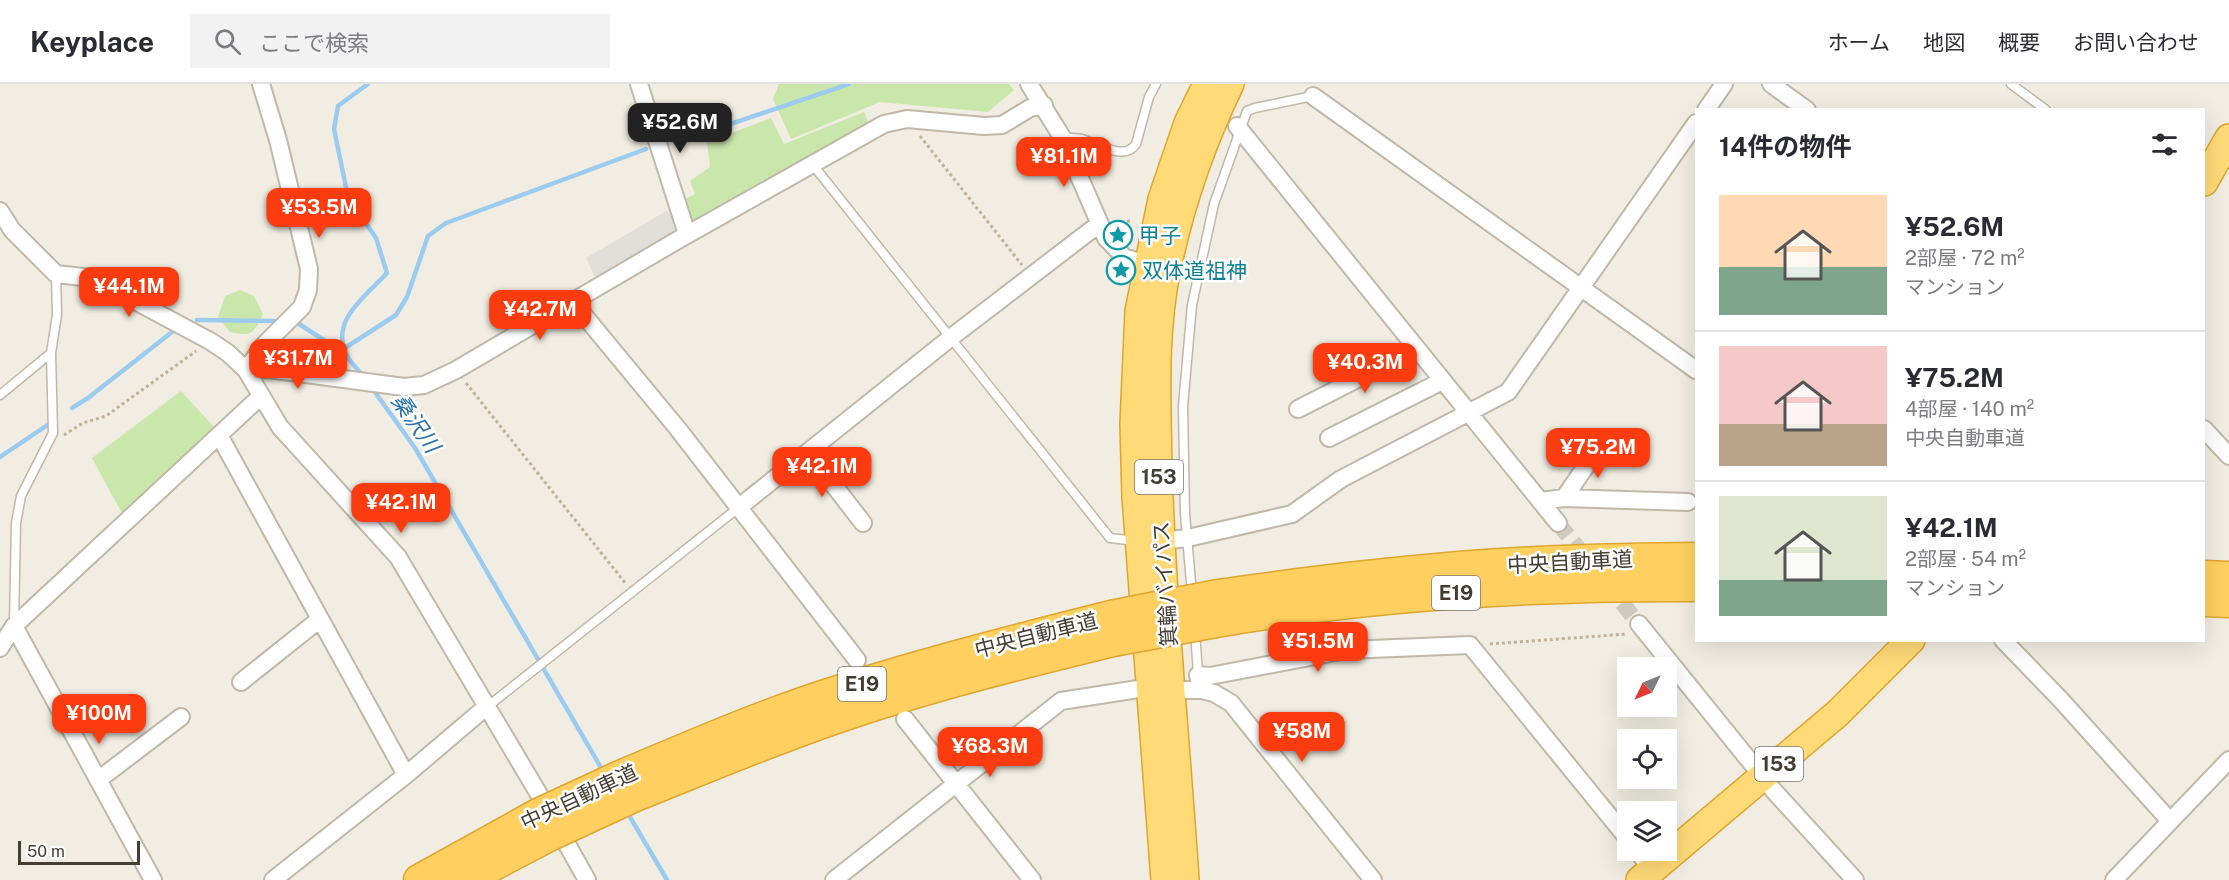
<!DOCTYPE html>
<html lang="ja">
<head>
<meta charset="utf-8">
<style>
  :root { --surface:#fff; --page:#f2f2f3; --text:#2b2b33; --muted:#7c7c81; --line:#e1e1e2; --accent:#fc3c0e }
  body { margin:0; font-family:"Public Sans","Noto Sans JP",sans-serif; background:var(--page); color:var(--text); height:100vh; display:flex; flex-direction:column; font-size:22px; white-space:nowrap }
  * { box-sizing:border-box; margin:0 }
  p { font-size:20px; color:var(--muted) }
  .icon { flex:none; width:33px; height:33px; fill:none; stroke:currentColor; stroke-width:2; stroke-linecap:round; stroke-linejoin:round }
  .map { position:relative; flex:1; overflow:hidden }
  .details { position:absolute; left:1695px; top:24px; width:510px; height:534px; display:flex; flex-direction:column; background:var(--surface); border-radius:0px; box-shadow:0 6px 24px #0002 }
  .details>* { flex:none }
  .needle { width:39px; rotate:227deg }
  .buttons { position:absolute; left:1617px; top:573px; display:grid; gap:12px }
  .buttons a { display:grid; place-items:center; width:60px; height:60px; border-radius:0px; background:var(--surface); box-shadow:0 6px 24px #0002; font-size:30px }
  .scale { position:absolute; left:18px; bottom:15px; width:122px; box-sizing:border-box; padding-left:6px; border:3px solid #433d33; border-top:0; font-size:16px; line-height:21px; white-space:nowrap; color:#433d33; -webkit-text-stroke:4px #fff; paint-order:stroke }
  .price { position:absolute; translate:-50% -51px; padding:0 14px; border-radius:12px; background:var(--accent); color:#fff; font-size:20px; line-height:39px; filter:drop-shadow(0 2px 3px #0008) }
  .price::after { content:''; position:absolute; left:50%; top:36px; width:18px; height:14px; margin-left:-9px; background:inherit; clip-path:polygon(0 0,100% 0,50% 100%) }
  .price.on { background:#222; color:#fff }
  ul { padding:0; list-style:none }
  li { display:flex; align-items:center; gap:18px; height:150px; padding:0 24px }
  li+li { border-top:2px solid var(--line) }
  li span { display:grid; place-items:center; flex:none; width:168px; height:120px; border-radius:0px; color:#555 }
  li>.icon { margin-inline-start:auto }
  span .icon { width:72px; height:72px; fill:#fffc; stroke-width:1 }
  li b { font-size:26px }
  h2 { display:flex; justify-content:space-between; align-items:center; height:72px; padding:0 24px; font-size:26px }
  header { display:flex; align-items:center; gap:36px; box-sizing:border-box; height:84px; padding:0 30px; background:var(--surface); border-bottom:2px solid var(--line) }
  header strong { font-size:28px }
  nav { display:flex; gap:33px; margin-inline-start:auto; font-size:21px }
  .search { width:420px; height:54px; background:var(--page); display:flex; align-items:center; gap:15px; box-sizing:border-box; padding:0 21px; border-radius:0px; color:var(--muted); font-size:22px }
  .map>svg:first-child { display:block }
</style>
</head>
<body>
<header>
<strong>Keyplace</strong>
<div class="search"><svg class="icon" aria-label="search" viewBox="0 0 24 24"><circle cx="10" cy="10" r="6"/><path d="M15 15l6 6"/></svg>ここで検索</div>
<nav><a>ホーム</a><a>地図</a><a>概要</a><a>お問い合わせ</a></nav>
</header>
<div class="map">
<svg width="2229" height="796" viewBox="0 0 2229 796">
  <rect width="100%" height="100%" fill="#f1ede2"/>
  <path fill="#c9e7aa" d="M779 0H1009L1014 6 988 28 880 18 791 55 773 15Z
    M864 28 870 43 691 143 683 116 695 110 690 97 710 83 707 58 771 34 784 60Z
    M240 206 254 212 263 230C253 250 253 253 230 248L218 233 225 212Z
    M181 307 215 344 124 433 92 374Z"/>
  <path fill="#e2dfdb" d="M668 126 683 153 599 202 586 174Z"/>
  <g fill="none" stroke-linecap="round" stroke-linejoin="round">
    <path stroke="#9ccbf0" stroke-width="4.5" d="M671 56 689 54 849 0
      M197 236 277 237
      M299 240 347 271
      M345 264 396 231 407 213 428 152 446 139 646 65
      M364 293C358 286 350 278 346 270 330 236 366 212 387 189L376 154 348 113 334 45 338 22 368 0
      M372 304 415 364 603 687
      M72 324 88 314 172 248
      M0 373 49 340
      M627 728 667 796"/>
    <path stroke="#cecabf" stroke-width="16" stroke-dasharray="16 8" stroke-linecap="butt" d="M1558 439 1589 478
      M1607 500 1639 540"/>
    <g stroke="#c0b8a8" stroke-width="11">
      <path id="service" d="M2011 0 2046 26
        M1062 53C1068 54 1076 54 1082 55 1097 59 1125 78 1136 60L1149 13 1156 0
        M813 81 1110 454 1136 457
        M0 311 51 269 57 231 56 190
        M1192 510 1185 430 1183 322 1192 221 1214 120 1247 27 1255 24 1313 12
        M14 539 16 439 21 412 53 349 51 269
        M1195 546 1198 591
        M487 623 738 424"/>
    </g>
    <g stroke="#c0b8a8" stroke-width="20">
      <path id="minor" d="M639 0 687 150
        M1029 0 1062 53 1106 154 1124 173 1149 181
        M1771 0 1807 26
        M1313 12 1696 286
        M1706 26 1724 0
        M1237 42 1558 439
        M0 127 12 146 56 190 92 194 210 257 228 269 246 286 280 343 398 473 540 712 587 796
        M573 218 678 345 857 576
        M246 286 268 285 404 303 424 301 456 286 683 153 884 40 907 35 984 42 1002 41 1030 24 1044 21
        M246 286 265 260 302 223 308 206 309 185 278 56 261 0
        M1298 325 1416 265
        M2204 345 2229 372
        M219 351 406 691
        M1329 354 1442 297
        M808 368 863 439
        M1564 414 1604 356
        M1540 417 1564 414 1688 418
        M738 424 949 255 1099 140
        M1160 457 1188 454 1292 430 1341 395 1508 308 1696 39
        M1639 540 1774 707 1855 796
        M14 542 153 796
        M2003 556 2060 615 2170 737
        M0 564 14 542 261 312
        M241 598 320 535
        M1172 606H1201L1198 591 1210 592 1346 566 1470 561 1628 755
        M1201 606 1214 609 1231 619 1373 796
        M905 635 1032 796
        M98 696 181 633
        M1637 766 1652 786
        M273 796 406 691 486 623
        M834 796 1061 617 1151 603
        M2114 796 2229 676"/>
    </g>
    <g stroke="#dfa52f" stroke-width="30">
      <path id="trunk" d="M2204 98 2229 54
        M1165 796 1136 413 1134 340 1139 227 1162 115 1188 39 1207 0
        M1185 796C1176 659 1162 521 1158 383 1157 317 1153 249 1167 184 1180 121 1202 58 1230 0
        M1640 796 1838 629 1911 556"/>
    </g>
    <g stroke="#dfa52f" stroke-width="33">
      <path id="motorway" d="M2204 492 2229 493
        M1218 511C1288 501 1357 492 1427 486 1516 477 1607 475 1696 474
        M2204 517 2229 518
        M1216 538C1376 510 1535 501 1696 502
        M620 692C692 662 764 630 838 607 928 578 1020 555 1111 532
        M633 713C703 685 773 655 845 631 933 601 1023 579 1113 557
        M419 796 538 730
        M465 796 551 751"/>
    </g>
    <path stroke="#bfb296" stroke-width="3" stroke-dasharray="3 3" stroke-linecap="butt" d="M920 52 1022 181
      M1115 138 1130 137
      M466 299 626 500
      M64 351 83 339 106 332 196 267
      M1490 560 1627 550"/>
    <use href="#service" stroke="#fff" stroke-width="8"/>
    <use href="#minor" stroke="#fff" stroke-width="16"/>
    <use href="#trunk" stroke="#ffda77" stroke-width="27"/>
    <use href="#motorway" stroke="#ffd060" stroke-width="30"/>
    <g stroke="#dfa52f" stroke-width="33" stroke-linecap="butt">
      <path id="motorway-bridge" d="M1111 532 1218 511
        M1113 557 1216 538
        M538 730 620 692
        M551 751 633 713"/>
    </g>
    <use href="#motorway-bridge" stroke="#ffd060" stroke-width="30"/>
  </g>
  <defs>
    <g id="sight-ring" transform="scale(1.5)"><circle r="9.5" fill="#fff" stroke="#0f9aa8" stroke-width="1.5"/><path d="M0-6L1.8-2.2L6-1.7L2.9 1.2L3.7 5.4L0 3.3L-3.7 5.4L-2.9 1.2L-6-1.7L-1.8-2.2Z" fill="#0f9aa8"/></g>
  </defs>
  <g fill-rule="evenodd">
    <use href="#sight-ring" x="1118" y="151"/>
    <use href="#sight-ring" x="1121" y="186"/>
  </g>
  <g text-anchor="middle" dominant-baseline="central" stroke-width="5" stroke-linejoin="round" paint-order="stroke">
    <g fill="#fff" stroke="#7b7770" stroke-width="1.5">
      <rect x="1135" y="376" width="48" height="34" rx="4.5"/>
      <rect x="1432" y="492" width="48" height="34" rx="4.5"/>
      <rect x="838" y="583" width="48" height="34" rx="4.5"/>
      <rect x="1755" y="663" width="48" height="34" rx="4.5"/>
    </g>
    <g font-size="20" font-weight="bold" fill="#433d33">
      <text x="1159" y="393">153</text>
      <text x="1456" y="509">E19</text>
      <text x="862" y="600">E19</text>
      <text x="1779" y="680">153</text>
    </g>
    <g font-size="21" fill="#0d838f" stroke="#fff" text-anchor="start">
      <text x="1139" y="151">甲子</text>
      <text x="1142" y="186">双体道祖神</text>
    </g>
    <g font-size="21" fill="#433d33" stroke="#fff">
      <text transform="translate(1570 478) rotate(-3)">中央自動車道</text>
      <text transform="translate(1165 500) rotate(-94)">箕輪バイパス</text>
      <text transform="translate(1036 551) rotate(-14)">中央自動車道</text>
      <text transform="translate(579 713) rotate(-25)">中央自動車道</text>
    </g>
    <g font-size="22" font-style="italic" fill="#2c72af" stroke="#fff">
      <text transform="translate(416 339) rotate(55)">桑沢川</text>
    </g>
  </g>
</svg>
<div class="buttons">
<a><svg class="needle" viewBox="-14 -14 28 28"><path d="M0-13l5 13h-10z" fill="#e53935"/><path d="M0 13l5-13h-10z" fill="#7c7c81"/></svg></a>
<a><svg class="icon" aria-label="locate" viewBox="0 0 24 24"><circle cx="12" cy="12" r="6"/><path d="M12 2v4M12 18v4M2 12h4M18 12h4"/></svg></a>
<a><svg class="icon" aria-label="layers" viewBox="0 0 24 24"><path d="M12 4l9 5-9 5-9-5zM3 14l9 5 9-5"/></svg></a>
</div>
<div class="scale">50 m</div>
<b class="price on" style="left:680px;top:70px">¥52.6M</b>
<b class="price" style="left:1064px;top:104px">¥81.1M</b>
<b class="price" style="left:319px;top:155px">¥53.5M</b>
<b class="price" style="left:129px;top:234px">¥44.1M</b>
<b class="price" style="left:540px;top:257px">¥42.7M</b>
<b class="price" style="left:298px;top:306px">¥31.7M</b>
<b class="price" style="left:1365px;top:310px">¥40.3M</b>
<b class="price" style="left:1598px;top:395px">¥75.2M</b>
<b class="price" style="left:822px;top:414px">¥42.1M</b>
<b class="price" style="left:401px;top:450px">¥42.1M</b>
<b class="price" style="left:1318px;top:589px">¥51.5M</b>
<b class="price" style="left:99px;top:661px">¥100M</b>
<b class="price" style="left:1302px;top:679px">¥58M</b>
<b class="price" style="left:990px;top:694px">¥68.3M</b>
<section class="details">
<h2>14件の物件<svg class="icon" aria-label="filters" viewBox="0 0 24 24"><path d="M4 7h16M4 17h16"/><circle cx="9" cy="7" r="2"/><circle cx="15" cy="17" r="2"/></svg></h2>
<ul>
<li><span style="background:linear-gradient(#ffd9b3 60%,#7fa58c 0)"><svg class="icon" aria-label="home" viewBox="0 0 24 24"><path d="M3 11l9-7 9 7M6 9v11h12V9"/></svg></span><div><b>¥52.6M</b><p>2部屋 · 72 m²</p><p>マンション</p></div></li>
<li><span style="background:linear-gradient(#f6c9c9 65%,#b9a48a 0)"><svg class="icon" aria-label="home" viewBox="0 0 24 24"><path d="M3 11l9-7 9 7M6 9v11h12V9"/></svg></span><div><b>¥75.2M</b><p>4部屋 · 140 m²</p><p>中央自動車道</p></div></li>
<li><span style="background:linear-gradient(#dfe7d0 70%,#7fa58c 0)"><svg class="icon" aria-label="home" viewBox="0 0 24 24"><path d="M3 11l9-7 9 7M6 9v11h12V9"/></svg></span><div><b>¥42.1M</b><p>2部屋 · 54 m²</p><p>マンション</p></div></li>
</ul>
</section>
</div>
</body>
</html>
